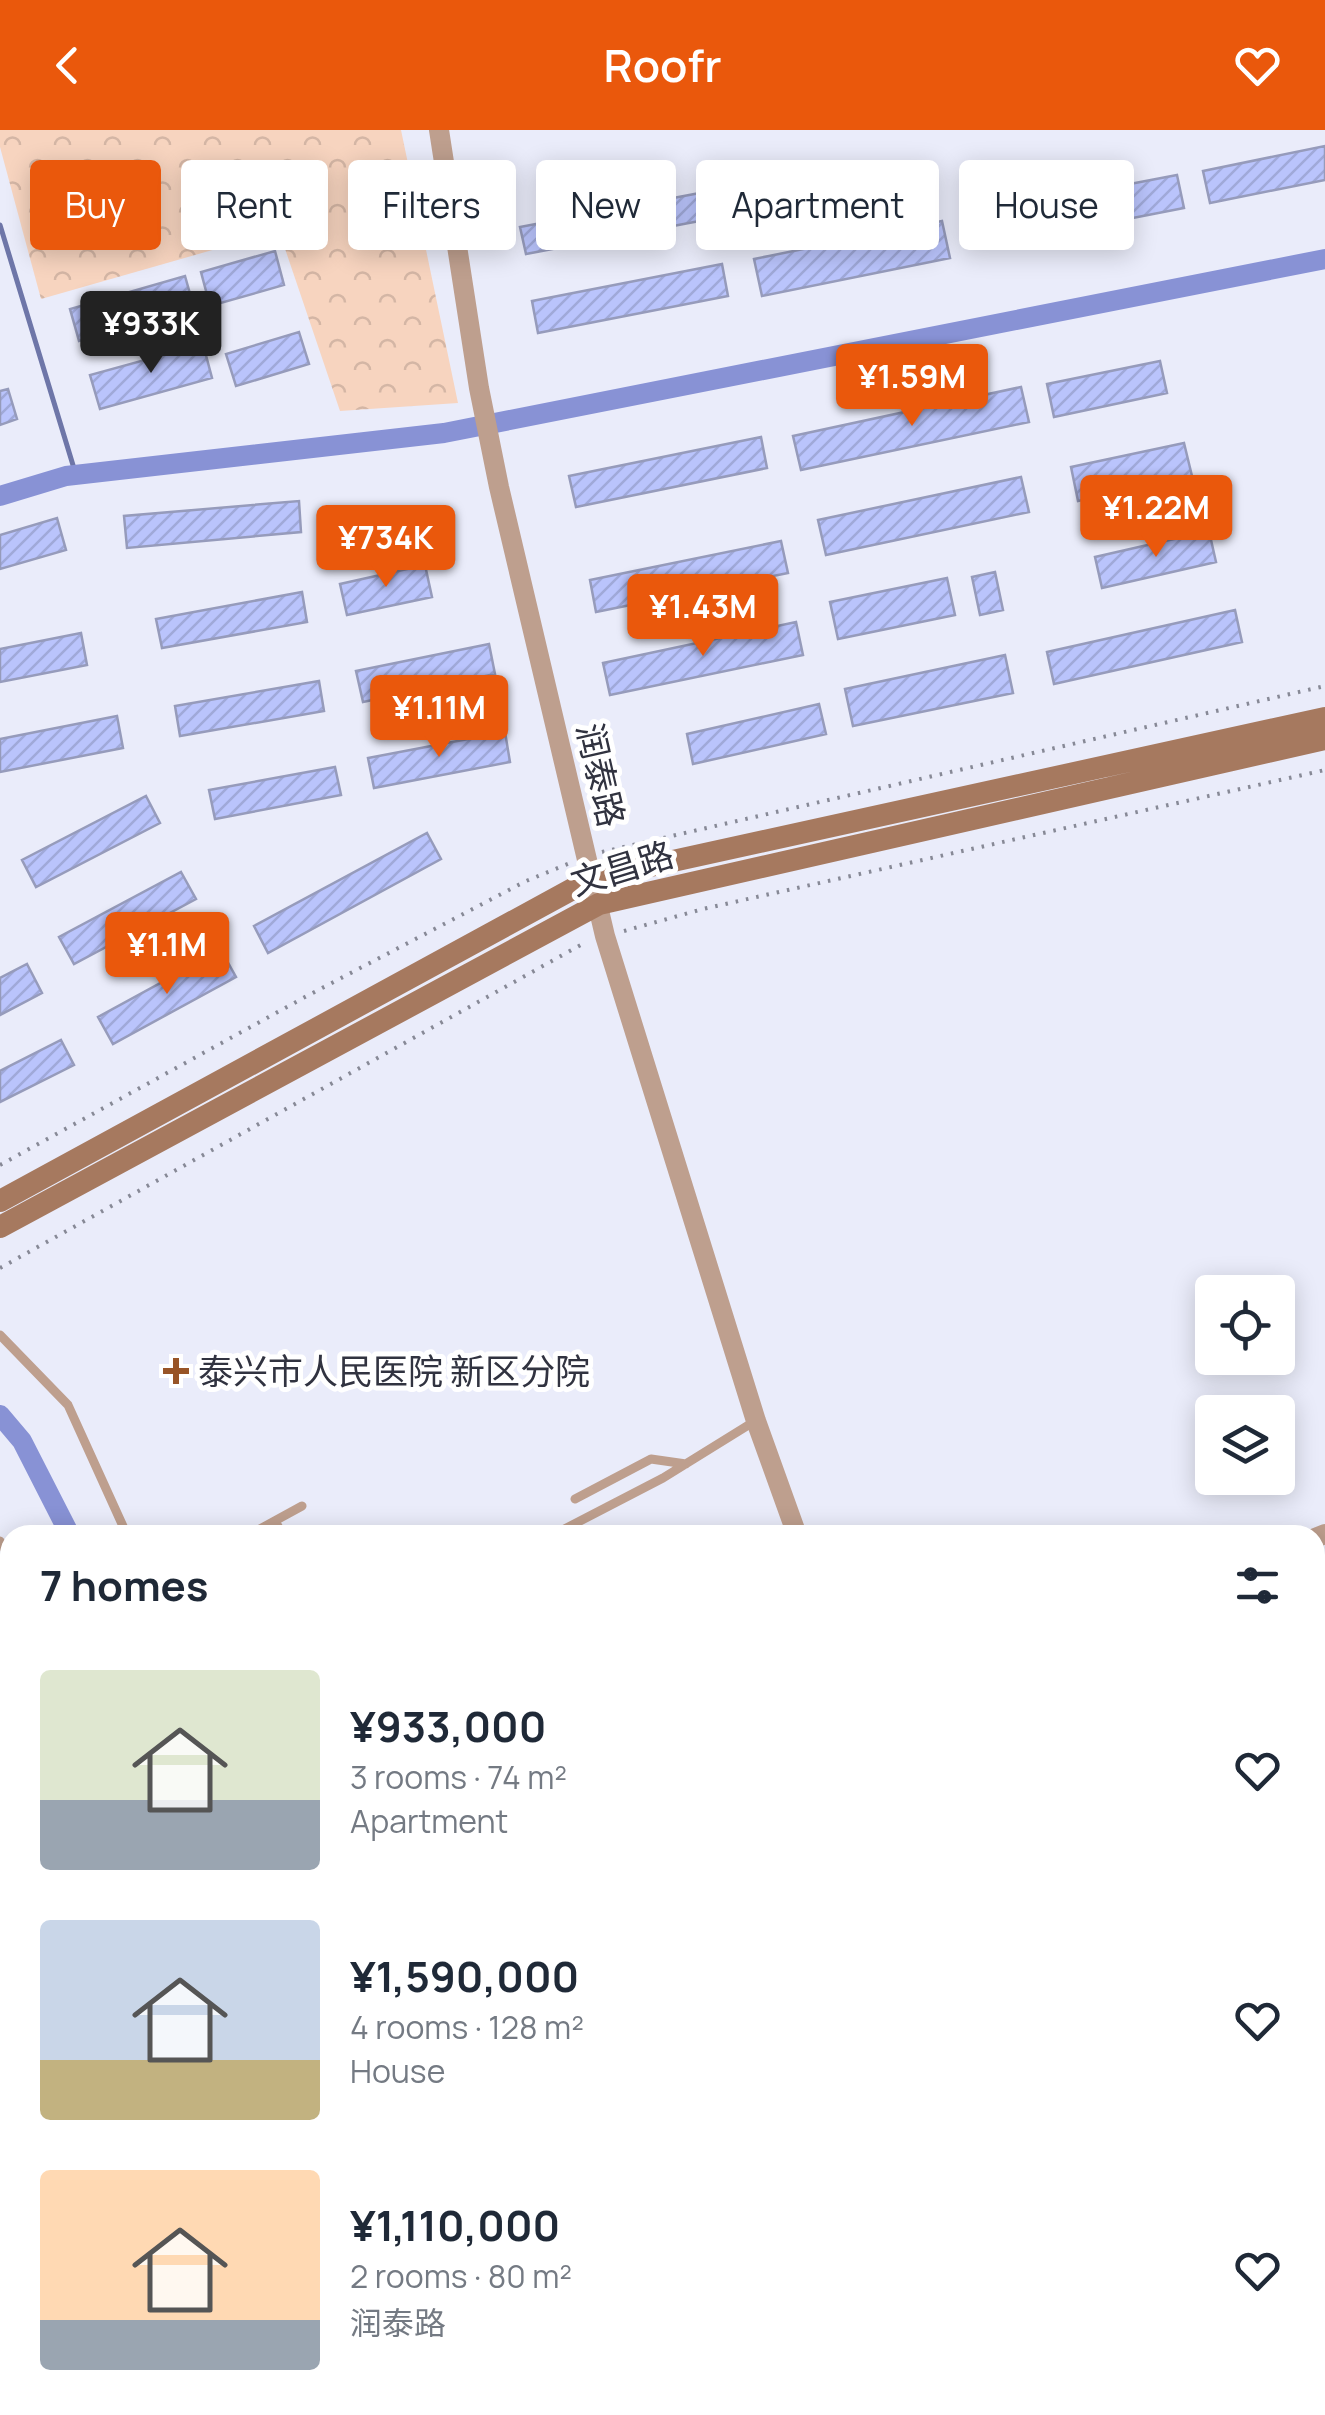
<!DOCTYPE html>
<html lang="en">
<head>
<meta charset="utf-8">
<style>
  :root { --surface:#fff; --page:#f6f6f7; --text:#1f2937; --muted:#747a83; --accent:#ea580c }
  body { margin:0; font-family:Manrope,"Noto Sans SC",sans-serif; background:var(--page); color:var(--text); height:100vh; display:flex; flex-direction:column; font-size:38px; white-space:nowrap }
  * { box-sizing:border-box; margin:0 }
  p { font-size:32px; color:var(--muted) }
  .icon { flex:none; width:55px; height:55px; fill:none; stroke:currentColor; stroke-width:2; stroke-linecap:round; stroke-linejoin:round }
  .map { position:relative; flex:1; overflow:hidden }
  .drawer { position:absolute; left:0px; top:1395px; width:1325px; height:890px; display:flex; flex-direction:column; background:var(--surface); border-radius:30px 30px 0 0; box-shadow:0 5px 25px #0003 }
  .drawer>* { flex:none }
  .guide { position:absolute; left:30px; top:30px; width:1265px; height:90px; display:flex; gap:20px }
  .tools { position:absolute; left:1195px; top:1145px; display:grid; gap:20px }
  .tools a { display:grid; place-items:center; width:100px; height:100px; border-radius:10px; background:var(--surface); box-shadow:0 5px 25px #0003; font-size:50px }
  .price { position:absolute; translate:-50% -85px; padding:0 22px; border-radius:10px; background:var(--accent); color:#fff; font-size:32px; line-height:65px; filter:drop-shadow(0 2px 5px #0008) }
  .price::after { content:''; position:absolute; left:50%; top:60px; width:30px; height:22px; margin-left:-15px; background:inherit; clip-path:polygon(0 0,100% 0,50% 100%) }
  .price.on { background:#222; color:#fff }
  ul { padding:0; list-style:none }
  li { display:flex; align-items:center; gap:30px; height:250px; padding:0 40px }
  li span { display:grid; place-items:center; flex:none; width:280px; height:200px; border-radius:10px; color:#555 }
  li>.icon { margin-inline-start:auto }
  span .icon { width:120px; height:120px; fill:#fffc; stroke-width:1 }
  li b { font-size:42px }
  h2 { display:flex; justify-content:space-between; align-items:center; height:120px; padding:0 40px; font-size:42px }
  .tag { padding:0 35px; border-radius:10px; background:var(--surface); box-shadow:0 5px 25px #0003; font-size:35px; line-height:90px }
  .tag.on { background:var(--accent); color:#fff }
  header { display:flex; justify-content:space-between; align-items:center; height:130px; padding:0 40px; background:var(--accent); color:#fff; font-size:45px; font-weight:600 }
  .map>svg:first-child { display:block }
</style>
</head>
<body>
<header><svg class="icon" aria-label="back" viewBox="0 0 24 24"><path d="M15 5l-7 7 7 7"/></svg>Roofr<svg class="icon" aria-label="heart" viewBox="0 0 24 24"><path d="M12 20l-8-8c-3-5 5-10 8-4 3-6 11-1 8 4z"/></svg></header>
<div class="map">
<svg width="1325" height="2285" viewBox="0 0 1325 2285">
  <defs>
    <pattern id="park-crowns" width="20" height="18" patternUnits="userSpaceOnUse" patternTransform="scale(2.5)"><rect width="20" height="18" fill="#f7d4bf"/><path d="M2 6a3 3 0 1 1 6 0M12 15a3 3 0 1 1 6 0" fill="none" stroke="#d4b6a5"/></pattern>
    <pattern id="building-hatch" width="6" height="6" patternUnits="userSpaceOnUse" patternTransform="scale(2.5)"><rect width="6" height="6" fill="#bac4fc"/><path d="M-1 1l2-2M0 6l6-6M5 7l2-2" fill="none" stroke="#a0a9d9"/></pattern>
  </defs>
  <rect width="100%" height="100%" fill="#eaecfa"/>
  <path fill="url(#park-crowns)" d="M0 0H401L458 273 340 281 279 101 41 169 0 17Z"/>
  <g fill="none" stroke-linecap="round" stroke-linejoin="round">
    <path stroke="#6e76a8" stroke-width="5" d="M0 95 76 345"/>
    <path stroke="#8892d5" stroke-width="20" d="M0 366 66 346 444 303 1325 129
      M0 1285 22 1311 70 1405
      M1315 1925 1325 1921
      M297 2285 326 2275"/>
  </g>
  <path fill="url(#building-hatch)" stroke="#969bbb" stroke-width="2.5" d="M1325 16V50L1210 73 1203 41Z
    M1177 45 1184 78 994 115 988 81Z
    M705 62 710 89 526 124 520 97Z
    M942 91 950 128 762 166 754 129Z
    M275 121 284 155 210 176 201 142Z
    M722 134 728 166 538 203 532 171Z
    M185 146 194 178 79 211 70 179Z
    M299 202 309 234 236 256 226 224Z
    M203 214 212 248 100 279 90 245Z
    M1160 231 1167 263 1054 287 1047 254Z
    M1021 257 1029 292 801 340 793 306Z
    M8 259 17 289 0 295V261Z
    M761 307 767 338 576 377 569 346Z
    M1184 313 1192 346 1078 371 1071 337Z
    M1021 347 1029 382 826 425 818 390Z
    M299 371 301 402 127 418 124 386Z
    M57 388 66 420 0 439V405Z
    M1209 401 1216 432 1102 458 1095 427Z
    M781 411 788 443 596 482 590 450Z
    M425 435 432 467 347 485 340 454Z
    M995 442 1003 480 980 485 972 447Z
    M947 448 955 485 838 509 830 472Z
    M302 462 307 492 162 518 156 489Z
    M1235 480 1242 512 1054 554 1047 522Z
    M796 492 803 525 610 565 603 533Z
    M81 503 87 535 0 552V519Z
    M489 514 495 544 363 572 356 541Z
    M1005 525 1013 563 853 596 845 559Z
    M319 551 324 581 180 606 175 576Z
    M819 574 826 604 693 634 687 604Z
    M117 586 123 618 0 642V609Z
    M505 602 510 632 374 658 368 628Z
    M335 637 341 665 215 689 209 660Z
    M146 666 160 693 36 757 22 730Z
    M427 703 441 729 268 823 254 796Z
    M181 742 196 769 74 834 59 807Z
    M221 820 236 847 113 914 98 887Z
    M27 834 42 863 0 885V848Z
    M61 910 74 935 0 972V941Z
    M10 2229V2266L0 2269V2233Z"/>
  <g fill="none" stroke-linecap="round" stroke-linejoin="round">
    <path stroke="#878996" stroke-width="4" stroke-dasharray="2.5 8" stroke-linecap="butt" d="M602 722 1325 556
      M624 801 703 779 1325 640
      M0 1035 305 867 526 751 570 733
      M0 1138 586 812"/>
    <path stroke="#be9f8e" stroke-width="9" d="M0 1205 68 1275 127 1405
      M575 1369 651 1329 686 1334
      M275 1391 283 1405
      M249 1405 302 1376
      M553 1405 663 1348 755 1291
      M0 1411 10 1428
      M0 2011 10 2007"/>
    <path stroke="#be9f8e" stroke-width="20" d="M439 0 479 258 499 357 605 806 756 1291 797 1405
      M1315 1408 1325 1404
      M1315 1986 1325 1983
      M1102 2275 1106 2285
      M148 2285 176 2275"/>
    <path stroke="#a6795f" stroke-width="22" d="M0 1071 591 749 1325 588
      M0 1097 599 774 1325 609"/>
  </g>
  <path fill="#985427" stroke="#fff" stroke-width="4" d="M171 1226h10v10h10v10h-10v10h-10v-10h-10v-10h10z"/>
  <g text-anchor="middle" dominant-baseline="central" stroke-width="10" stroke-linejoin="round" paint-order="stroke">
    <g font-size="35" fill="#313340" stroke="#fff">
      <text transform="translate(601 645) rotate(77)">润泰路</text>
      <text transform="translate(622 738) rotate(-17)">文昌路</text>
    </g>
    <g font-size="35" fill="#313340" stroke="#fff" text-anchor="start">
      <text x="198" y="1241">泰兴市人民医院 新区分院</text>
    </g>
  </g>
</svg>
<div class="tools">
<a><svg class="icon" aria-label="locate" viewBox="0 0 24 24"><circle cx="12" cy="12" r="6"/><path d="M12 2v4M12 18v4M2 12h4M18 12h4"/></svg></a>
<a><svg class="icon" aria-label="layers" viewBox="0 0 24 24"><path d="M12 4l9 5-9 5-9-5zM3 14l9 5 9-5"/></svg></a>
</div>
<b class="price on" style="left:151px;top:246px">¥933K</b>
<b class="price" style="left:912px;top:299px">¥1.59M</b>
<b class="price" style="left:1156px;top:430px">¥1.22M</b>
<b class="price" style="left:386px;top:460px">¥734K</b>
<b class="price" style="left:703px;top:529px">¥1.43M</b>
<b class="price" style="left:439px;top:630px">¥1.11M</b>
<b class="price" style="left:167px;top:867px">¥1.1M</b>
<div class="guide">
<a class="tag on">Buy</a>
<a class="tag">Rent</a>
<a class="tag">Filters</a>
<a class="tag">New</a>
<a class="tag">Apartment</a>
<a class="tag">House</a>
</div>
<section class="drawer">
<h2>7 homes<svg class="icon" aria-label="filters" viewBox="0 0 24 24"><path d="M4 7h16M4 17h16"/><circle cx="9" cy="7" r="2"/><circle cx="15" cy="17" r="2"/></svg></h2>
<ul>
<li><span style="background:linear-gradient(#dfe7d0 65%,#9aa5b1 0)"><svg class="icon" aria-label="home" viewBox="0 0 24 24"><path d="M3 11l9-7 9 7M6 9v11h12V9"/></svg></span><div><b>¥933,000</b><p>3 rooms · 74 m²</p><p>Apartment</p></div><svg class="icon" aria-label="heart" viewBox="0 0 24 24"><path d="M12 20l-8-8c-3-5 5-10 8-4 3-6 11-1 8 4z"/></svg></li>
<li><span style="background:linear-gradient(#c9d6e8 70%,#c2b280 0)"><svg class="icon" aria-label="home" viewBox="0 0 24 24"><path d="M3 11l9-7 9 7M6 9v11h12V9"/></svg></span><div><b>¥1,590,000</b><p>4 rooms · 128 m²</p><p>House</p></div><svg class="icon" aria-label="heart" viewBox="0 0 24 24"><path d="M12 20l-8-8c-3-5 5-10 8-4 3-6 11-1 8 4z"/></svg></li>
<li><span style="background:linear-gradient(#ffd9b3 75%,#9aa5b1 0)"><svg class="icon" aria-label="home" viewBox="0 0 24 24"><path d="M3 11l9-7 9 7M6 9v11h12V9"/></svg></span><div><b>¥1,110,000</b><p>2 rooms · 80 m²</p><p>润泰路</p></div><svg class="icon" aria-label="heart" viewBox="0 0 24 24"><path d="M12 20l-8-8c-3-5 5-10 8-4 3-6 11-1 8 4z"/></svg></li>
</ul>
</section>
</div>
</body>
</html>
